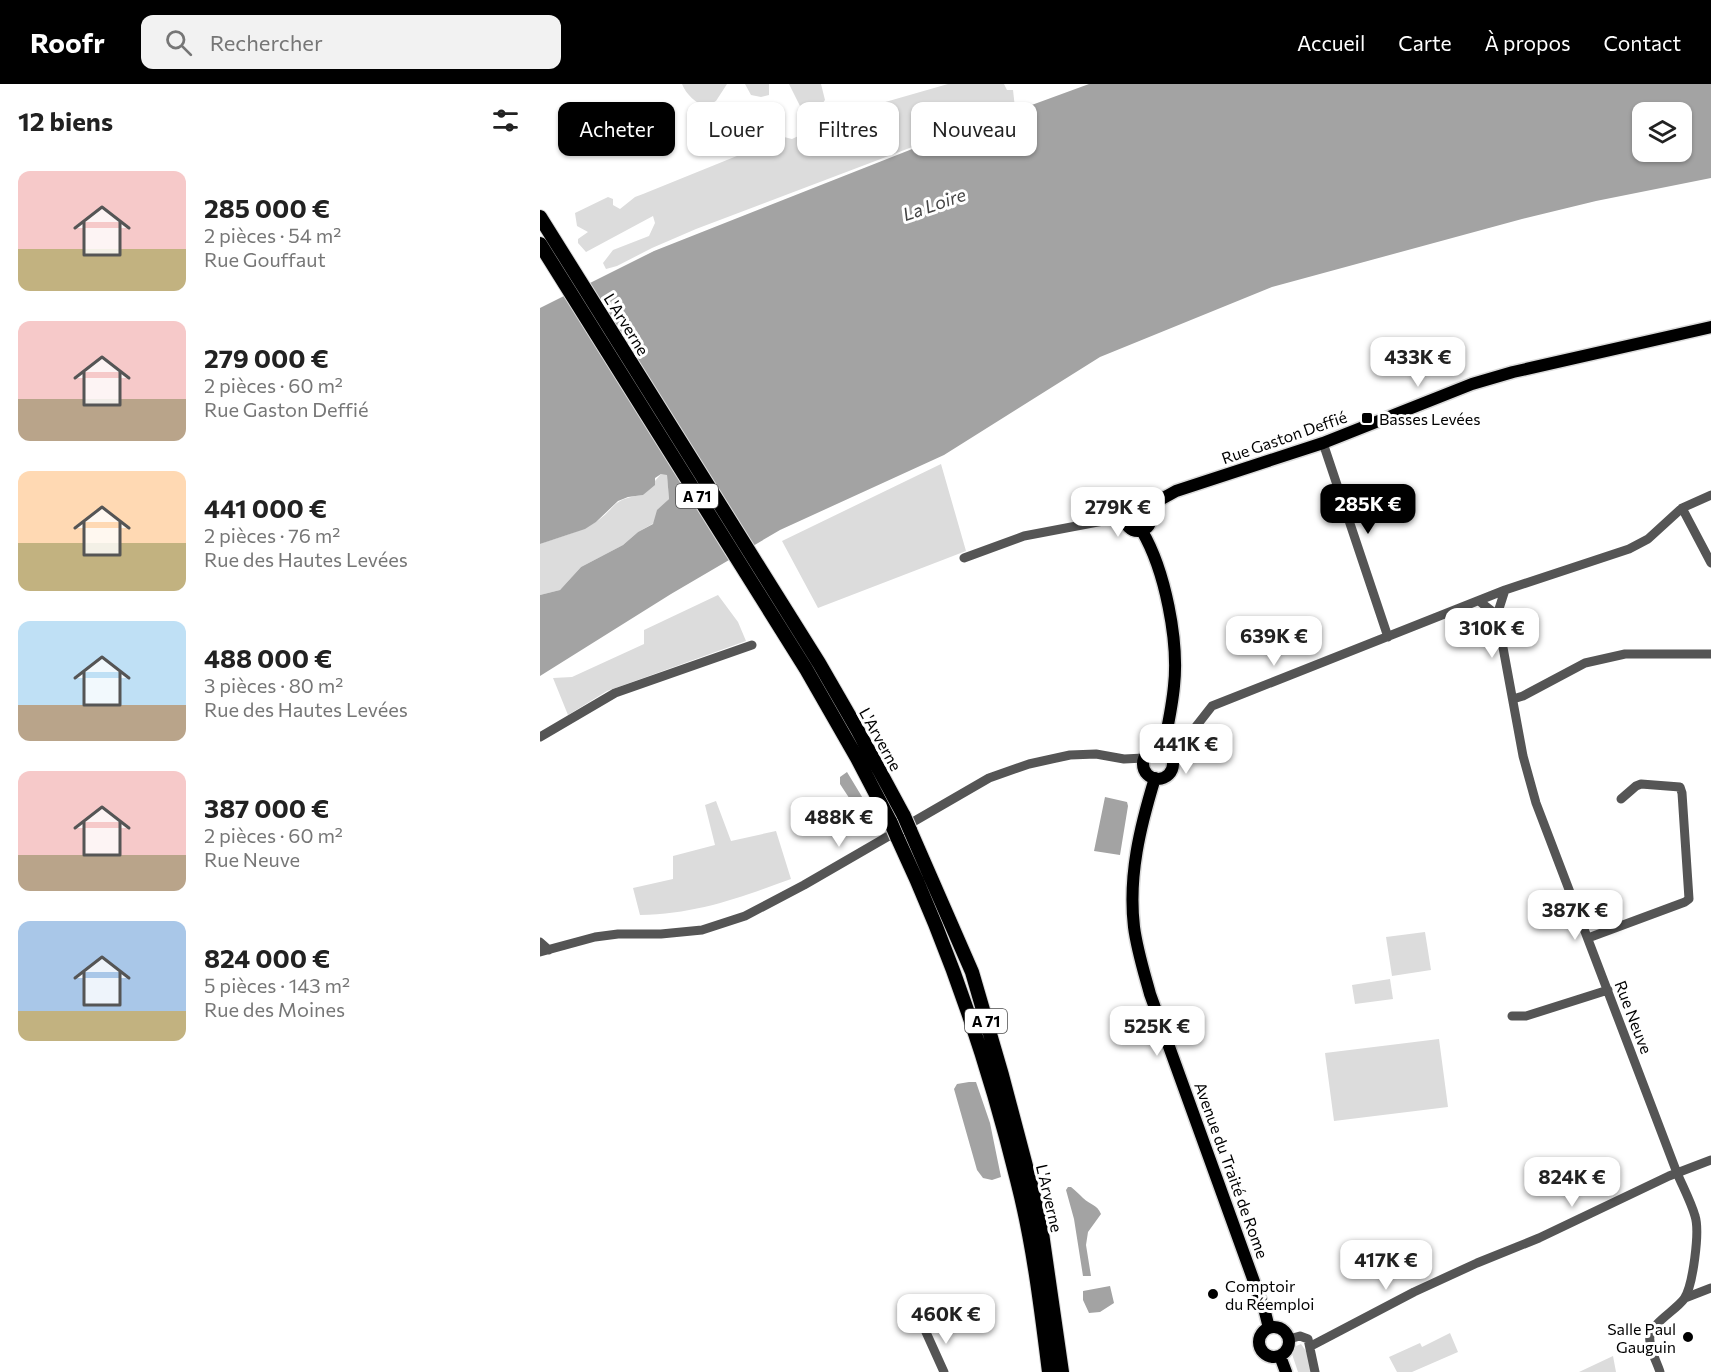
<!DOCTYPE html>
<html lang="fr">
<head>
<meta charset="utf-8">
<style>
  :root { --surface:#fff; --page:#f2f2f2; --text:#222; --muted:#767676; --accent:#000 }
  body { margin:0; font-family:Commissioner,sans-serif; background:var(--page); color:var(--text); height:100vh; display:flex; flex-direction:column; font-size:22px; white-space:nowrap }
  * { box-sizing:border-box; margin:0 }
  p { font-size:20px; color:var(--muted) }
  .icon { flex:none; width:33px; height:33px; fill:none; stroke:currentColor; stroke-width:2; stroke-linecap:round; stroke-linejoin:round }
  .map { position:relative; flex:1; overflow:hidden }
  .side { display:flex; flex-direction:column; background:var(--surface); width:540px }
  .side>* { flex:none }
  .banner { position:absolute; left:18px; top:18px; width:570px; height:54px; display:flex; gap:12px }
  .buttons { position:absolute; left:1092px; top:18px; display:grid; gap:12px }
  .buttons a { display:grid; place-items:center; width:60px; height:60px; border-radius:12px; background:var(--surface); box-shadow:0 2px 4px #0004; font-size:30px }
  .price { position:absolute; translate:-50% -51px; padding:0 14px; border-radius:12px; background:#fff; color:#222; font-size:20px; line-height:39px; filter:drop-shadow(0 2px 3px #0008) }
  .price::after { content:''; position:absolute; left:50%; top:36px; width:18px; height:14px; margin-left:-9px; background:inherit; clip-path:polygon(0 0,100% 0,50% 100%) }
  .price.active { background:var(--accent); color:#fff }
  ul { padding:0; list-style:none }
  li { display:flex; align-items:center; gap:18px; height:150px; padding:0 18px }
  li span { display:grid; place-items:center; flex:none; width:168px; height:120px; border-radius:12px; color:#555 }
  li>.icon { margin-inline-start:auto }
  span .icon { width:72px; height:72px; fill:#fffc; stroke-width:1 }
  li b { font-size:26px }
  h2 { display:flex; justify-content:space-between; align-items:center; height:72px; padding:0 18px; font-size:26px }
  .chip { padding:0 21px; border-radius:12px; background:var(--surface); box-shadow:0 2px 4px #0004; font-size:21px; line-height:54px }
  .chip.active { background:var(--accent); color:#fff }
  header { display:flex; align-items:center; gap:36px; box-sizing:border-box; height:84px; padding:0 30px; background:var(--accent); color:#fff }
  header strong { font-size:28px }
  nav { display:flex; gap:33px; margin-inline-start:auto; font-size:21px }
  .search { width:420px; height:54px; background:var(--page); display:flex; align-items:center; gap:15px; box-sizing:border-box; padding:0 21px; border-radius:12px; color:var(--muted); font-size:22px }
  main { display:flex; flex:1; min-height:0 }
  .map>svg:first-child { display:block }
</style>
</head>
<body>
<header>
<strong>Roofr</strong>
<div class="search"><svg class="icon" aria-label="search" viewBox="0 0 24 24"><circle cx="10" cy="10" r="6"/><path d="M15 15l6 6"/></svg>Rechercher</div>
<nav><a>Accueil</a><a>Carte</a><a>À propos</a><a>Contact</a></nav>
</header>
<main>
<section class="side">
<h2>12 biens<svg class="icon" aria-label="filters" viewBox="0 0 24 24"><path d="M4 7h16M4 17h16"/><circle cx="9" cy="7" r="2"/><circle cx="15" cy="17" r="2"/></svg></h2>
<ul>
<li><span style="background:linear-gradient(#f6c9c9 65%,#c2b280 0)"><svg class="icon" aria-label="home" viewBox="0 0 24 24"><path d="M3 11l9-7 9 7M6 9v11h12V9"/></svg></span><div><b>285 000 €</b><p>2 pièces · 54 m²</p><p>Rue Gouffaut</p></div></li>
<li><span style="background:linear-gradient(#f6c9c9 65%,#b9a48a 0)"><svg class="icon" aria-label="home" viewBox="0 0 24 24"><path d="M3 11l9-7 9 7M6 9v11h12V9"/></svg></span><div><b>279 000 €</b><p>2 pièces · 60 m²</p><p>Rue Gaston Deffié</p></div></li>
<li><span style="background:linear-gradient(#ffd9b3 60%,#c2b280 0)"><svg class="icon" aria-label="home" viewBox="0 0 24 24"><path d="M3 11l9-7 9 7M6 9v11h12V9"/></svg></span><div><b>441 000 €</b><p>2 pièces · 76 m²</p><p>Rue des Hautes Levées</p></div></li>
<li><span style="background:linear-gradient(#bfe0f5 70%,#b9a48a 0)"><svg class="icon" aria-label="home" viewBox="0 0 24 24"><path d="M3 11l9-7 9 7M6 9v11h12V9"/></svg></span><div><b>488 000 €</b><p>3 pièces · 80 m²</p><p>Rue des Hautes Levées</p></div></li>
<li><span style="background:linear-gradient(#f6c9c9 70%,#b9a48a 0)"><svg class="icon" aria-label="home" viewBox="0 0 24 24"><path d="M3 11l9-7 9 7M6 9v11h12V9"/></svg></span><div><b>387 000 €</b><p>2 pièces · 60 m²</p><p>Rue Neuve</p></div></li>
<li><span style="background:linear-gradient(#a9c7e8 75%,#c2b280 0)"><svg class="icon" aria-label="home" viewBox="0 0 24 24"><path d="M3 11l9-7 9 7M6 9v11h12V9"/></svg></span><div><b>824 000 €</b><p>5 pièces · 143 m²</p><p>Rue des Moines</p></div></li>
</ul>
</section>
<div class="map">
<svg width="1171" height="1288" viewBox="0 0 1171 1288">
  <rect width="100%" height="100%" fill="#fff"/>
  <path fill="#dcdcdc" d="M142 0H187L176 17 166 22C156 20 146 10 142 0Z
    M205 0H229V11L221 13 211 11Z
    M249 0H281L285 16 282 20 268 27 260 22Z
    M408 0H464L467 6H473L475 24 156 145 112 164 77 182 66 185 63 179 73 166 109 152 115 139 113 132 46 168 38 159V155L48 148 37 142 35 129 68 113 73 115V121L80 125 95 113 103 110 244 53 252 55 307 29Z
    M401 380 426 467 278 524 242 457Z
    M121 390H127L129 415 120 425 114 439 98 448 83 461 41 483 20 506 0 511V460C18 453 37 449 54 439 77 425 69 415 103 411Z
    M178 511 198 538 206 557 67 607 28 631 13 594 32 593 104 560V546Z
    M176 717 191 757 236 747 251 795C199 814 157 830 100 831L93 804 133 795V772L175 761 165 721Z
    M885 848 891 886 852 892 846 853Z
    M850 895 853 915 815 920 812 901Z
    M899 955 908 1023 794 1037 785 969Z
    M910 1249 918 1268 872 1288H857L849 1273 880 1259 882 1263Z
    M761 1260 766 1267 773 1288H758L752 1270 756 1262Z
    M1073 1272 1076 1288H1039Z"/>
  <path fill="#a3a3a3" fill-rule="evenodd" d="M549 0H1171V94L1056 117 982 135 732 203 560 273 404 371 240 446 131 510 0 592V511L20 506 41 483 83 461 98 448 113 440 117 426 129 415 127 391 121 390 115 394V401L103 411 88 413 78 417 56 438 45 445 0 460V224L114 167 390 58ZM1102 28H1142V68H1102Z
    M307 688 330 726 319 729 300 700V693Z
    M565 713 587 718 588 722 580 771 554 767Z
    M429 998H436L450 1039 461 1093 452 1096 443 1094 437 1086 414 1005 417 1000Z
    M528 1103H531C535 1106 539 1110 543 1114 550 1121 557 1120 561 1130L548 1148 546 1161 551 1192H543L534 1135 526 1106Z
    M570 1202 574 1219 560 1228 549 1229 543 1216V1207Z"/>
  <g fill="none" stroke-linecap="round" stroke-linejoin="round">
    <g stroke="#dbdbdb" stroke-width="15">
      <path id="major" d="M585 434a13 13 0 1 1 26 0a13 13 0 1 1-26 0Z
        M607 423 636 407 783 359 932 300 973 288 1171 243
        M602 447C625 486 639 557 634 602 632 624 627 645 623 666
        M603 680a15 15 0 1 1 30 0a15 15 0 1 1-30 0Z
        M615 694C600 743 588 792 594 843 597 866 604 888 610 910L725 1228 729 1244
        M719 1258a15 15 0 1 1 30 0a15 15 0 1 1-30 0Z
        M740 1272 746 1288"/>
    </g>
    <g stroke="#dbdbdb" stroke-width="16">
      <path id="highway" d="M0 133 279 579 317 645 364 732
        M0 160 266 585 317 674 351 739
        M370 746 432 888 462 991 500 1135 522 1288
        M357 753C409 863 448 978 477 1096 493 1158 501 1224 509 1288"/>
    </g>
    <path stroke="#555" stroke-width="9" d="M783 359 848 553
      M1142 424 1171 479
      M424 474 484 452 584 433
      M965 506 957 531 983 672 996 719 1137 1089C1143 1103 1151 1118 1155 1132 1160 1147 1153 1202 1144 1215 1136 1226 1112 1239 1110 1252 1108 1263 1117 1278 1120 1288
      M939 517 957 531
      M973 615 983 612 1045 579 1085 570H1171
      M0 653 75 609 212 561
      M633 677 638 674 654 645 672 622 965 506 1089 465 1108 455 1142 424 1171 411
      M1048 854 1145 818 1149 815 1142 709 1140 703 1101 700 1096 702 1081 715
      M0 858 9 866
      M0 868 55 853 78 850H121L162 846 205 832 264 801 449 694 489 680 530 671 556 670 584 675 604 674
      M972 932H986L1068 906
      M1145 1214 1171 1204
      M385 1246 404 1288
      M749 1255 760 1252 768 1255 775 1288
      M771 1262 874 1208 937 1179 999 1154 1129 1092 1171 1076"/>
    <use href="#major" stroke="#000" stroke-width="12"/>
    <use href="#highway" stroke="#000" stroke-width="14"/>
    <g stroke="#dbdbdb" stroke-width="16" stroke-linecap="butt">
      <path id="highway-bridge" d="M364 732 370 746
        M351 739 357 753"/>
    </g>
    <use href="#highway-bridge" stroke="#000" stroke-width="14"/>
  </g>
  <g fill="#000" stroke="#fff" stroke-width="2">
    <rect x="821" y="328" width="12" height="12" rx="3"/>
    <circle cx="673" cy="1210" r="6"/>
    <circle cx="1148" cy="1253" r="6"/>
  </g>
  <g text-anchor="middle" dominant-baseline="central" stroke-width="6" stroke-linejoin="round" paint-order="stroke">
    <g fill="#fff" stroke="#4c4c4c" stroke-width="1.5">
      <rect x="136" y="400" width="42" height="24" rx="4.5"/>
      <rect x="425" y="925" width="42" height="24" rx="4.5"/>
    </g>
    <g font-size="15" font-weight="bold" fill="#000">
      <text x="157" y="412">A 71</text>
      <text x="446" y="937">A 71</text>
    </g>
    <g font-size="16" fill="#000" stroke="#fff">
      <text transform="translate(87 240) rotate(58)">L'Arverne</text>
      <text transform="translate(744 353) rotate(-19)">Rue Gaston Deffié</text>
      <text transform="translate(341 655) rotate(61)">L'Arverne</text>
      <text transform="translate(1094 933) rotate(69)">Rue Neuve</text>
      <text transform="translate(692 1086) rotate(70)">Avenue du Traité de Rome</text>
      <text transform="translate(510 1114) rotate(77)">L'Arverne</text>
    </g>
    <g font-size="16" fill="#000" stroke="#fff" text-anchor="start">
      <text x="839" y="334">Basses Levées</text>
      <text x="685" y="1201">Comptoir<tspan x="685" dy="18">du Réemploi</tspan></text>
      <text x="1136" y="1244" text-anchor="end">Salle Paul<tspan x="1136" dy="18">Gauguin</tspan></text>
    </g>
    <g font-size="18" font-style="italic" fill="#444" stroke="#fff">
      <text transform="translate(394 120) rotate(-19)">La Loire</text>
    </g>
  </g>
</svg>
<div class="buttons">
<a><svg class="icon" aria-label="layers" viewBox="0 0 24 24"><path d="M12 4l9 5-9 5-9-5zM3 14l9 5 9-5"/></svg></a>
</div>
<b class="price" style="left:878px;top:304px">433K €</b>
<b class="price active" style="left:828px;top:451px">285K €</b>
<b class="price" style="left:578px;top:454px">279K €</b>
<b class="price" style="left:952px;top:575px">310K €</b>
<b class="price" style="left:734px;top:583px">639K €</b>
<b class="price" style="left:646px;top:691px">441K €</b>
<b class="price" style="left:299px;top:764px">488K €</b>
<b class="price" style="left:1035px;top:857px">387K €</b>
<b class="price" style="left:617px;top:973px">525K €</b>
<b class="price" style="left:1032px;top:1124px">824K €</b>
<b class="price" style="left:846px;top:1207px">417K €</b>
<b class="price" style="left:406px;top:1261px">460K €</b>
<div class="banner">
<a class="chip active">Acheter</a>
<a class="chip">Louer</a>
<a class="chip">Filtres</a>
<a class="chip">Nouveau</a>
</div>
</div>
</main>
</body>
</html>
